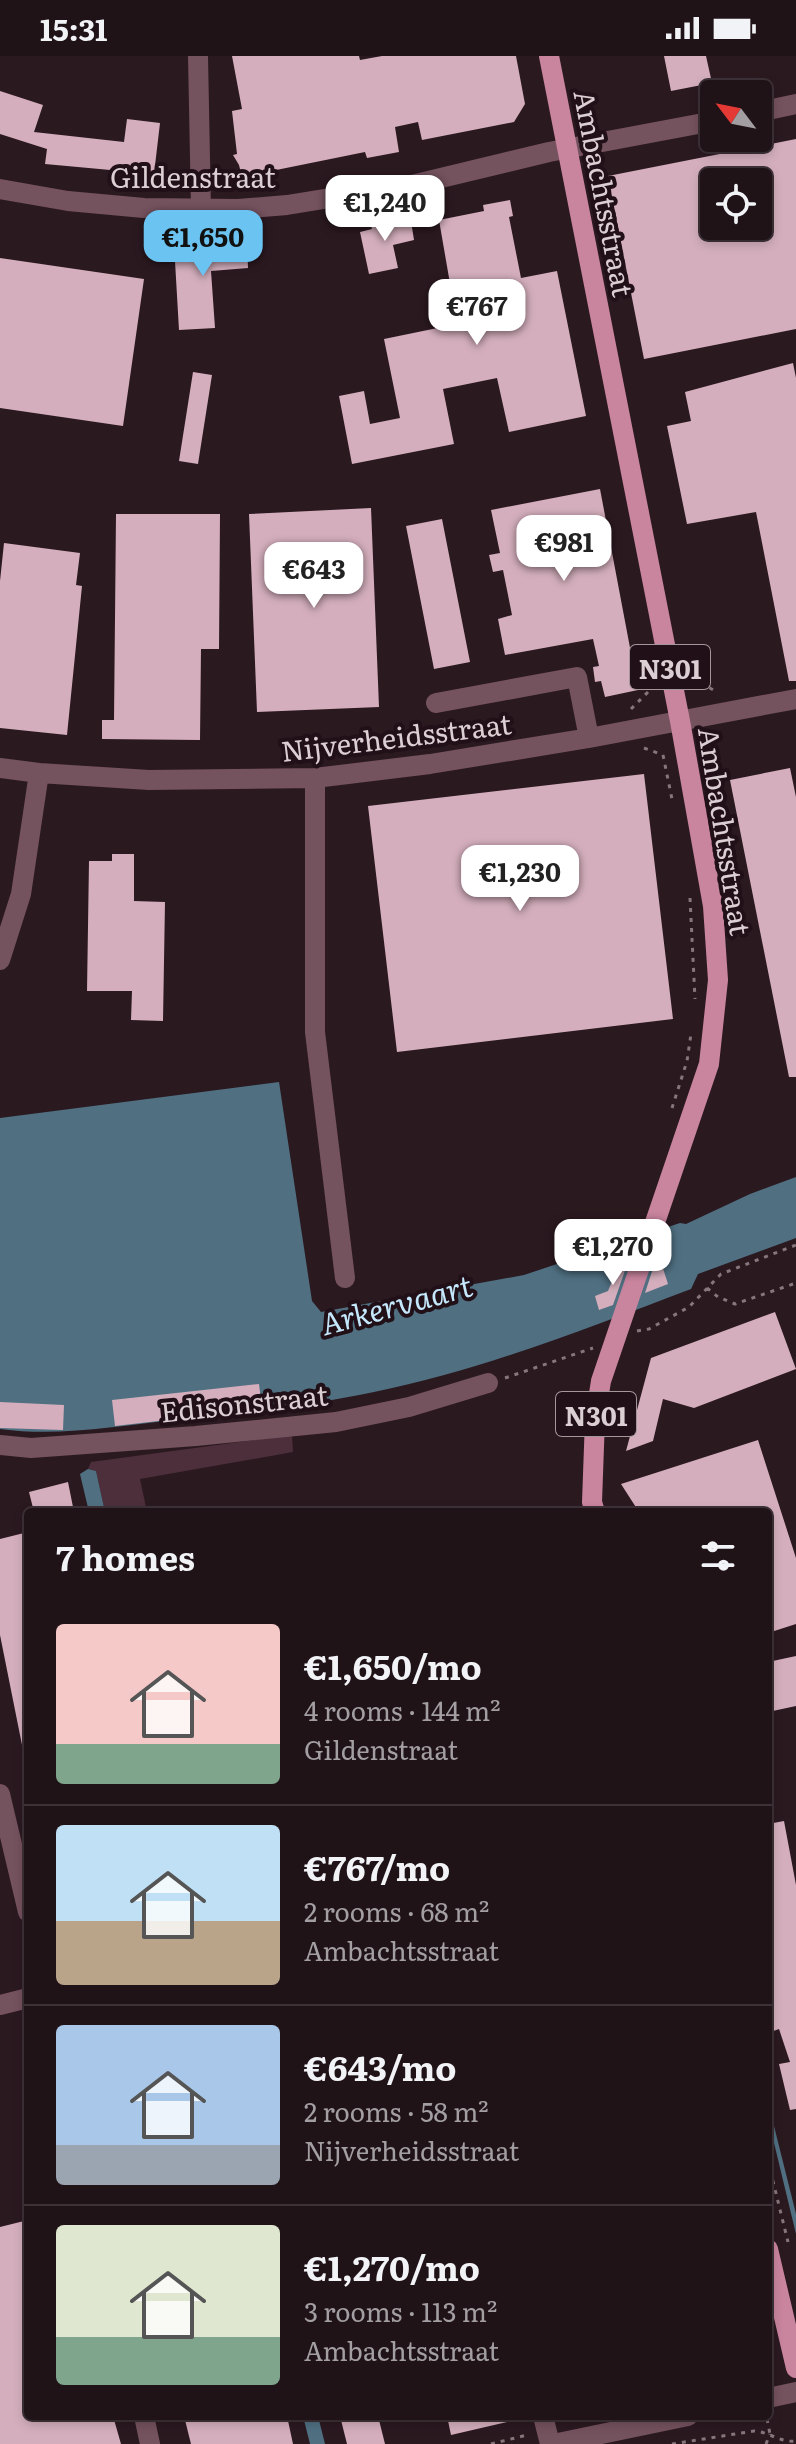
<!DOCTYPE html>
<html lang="en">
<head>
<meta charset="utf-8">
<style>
  :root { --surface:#201318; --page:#281c21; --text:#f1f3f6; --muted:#a29ea2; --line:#3d3237; --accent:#6ac3f1 }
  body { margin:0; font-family:Literata,serif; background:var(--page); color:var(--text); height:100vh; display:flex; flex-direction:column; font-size:30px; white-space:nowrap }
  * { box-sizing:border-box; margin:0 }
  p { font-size:26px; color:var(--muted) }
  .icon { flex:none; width:44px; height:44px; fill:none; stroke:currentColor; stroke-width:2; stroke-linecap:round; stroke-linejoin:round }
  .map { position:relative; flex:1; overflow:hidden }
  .panel { position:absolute; left:24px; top:1452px; width:748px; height:912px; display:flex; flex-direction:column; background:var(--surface); border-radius:8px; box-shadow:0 4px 12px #0003,0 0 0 2px var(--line) }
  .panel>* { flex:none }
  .needle { width:52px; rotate:302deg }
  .tools { position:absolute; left:700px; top:24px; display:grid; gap:16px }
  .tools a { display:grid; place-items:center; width:72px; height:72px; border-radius:8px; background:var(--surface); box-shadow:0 4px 12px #0003,0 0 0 2px var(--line); font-size:40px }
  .price { position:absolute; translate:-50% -68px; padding:0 18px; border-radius:16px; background:#fff; color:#222; font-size:26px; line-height:52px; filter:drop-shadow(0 2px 4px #0008) }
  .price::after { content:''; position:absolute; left:50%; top:48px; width:24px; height:18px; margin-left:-12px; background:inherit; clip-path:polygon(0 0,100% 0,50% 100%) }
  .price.current { background:var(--accent); color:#111 }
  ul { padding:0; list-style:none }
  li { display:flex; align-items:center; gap:24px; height:200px; padding:0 32px }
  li+li { border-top:2px solid var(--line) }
  li span { display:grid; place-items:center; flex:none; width:224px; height:160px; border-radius:8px; color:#555 }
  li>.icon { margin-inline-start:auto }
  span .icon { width:96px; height:96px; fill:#fffc; stroke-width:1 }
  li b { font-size:34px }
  h2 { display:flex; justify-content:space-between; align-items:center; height:96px; padding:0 32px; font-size:34px }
  .status { display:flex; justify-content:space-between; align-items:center; height:56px; padding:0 40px; background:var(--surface); direction:ltr }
  .status svg { height:22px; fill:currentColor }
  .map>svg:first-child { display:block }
</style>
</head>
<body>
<div class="status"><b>15:31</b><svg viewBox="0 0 49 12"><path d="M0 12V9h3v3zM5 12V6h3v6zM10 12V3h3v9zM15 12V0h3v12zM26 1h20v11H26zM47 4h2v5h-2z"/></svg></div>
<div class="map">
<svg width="796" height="2388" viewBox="0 0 796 2388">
  <rect width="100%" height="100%" fill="#2b1920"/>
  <path fill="#4d2f3b" d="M292 1379 293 1396 140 1423 147 1456H105L96 1415 88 1413 91 1406Z"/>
  <path fill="#507082" d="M279 1026 312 1245 321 1256 524 1219 680 1167 686 1168 750 1138 796 1121V1182L698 1218 691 1233C588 1272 482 1314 374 1336 308 1350 241 1356 175 1364 116 1370 59 1381 0 1373V1062Z
    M88 1413 96 1415 105 1456H89L80 1418Z
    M768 2046 796 2158V2178L768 2062Z
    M303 2360H318L325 2388H310Z"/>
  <path fill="#d4aebc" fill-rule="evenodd" d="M232 0H359L360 4 382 0H516L525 48 514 66 422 84 418 66 395 71 399 96 367 102 365 96 242 121 239 109 233 99 237 98 232 55 242 53Z
    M664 0H706L712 27 671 35Z
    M0 35 43 49 34 76 124 86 127 63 160 67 154 118 45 108 47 93 0 78Z
    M796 83V273L644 303 608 120ZM714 126H758V170H714Z
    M510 144 513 160 509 161 521 222 557 215 586 360 509 376 497 322 443 333 454 388 352 408 339 340 364 335 370 368 400 362 384 283 457 268 439 164 484 155 483 149Z
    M410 159 414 184 393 189 398 212 369 218 360 176 372 173 370 167Z
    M247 184 248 212 211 215 215 272 179 274 174 188Z
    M0 202 144 223 123 370 0 352Z
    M793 307 796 322V625H789L756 456 687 468 667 370 691 365 685 336Z
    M193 316 212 319 198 408 179 405Z
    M600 433 638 634 605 641 601 625 595 626 593 611 599 610 593 583 505 599 498 563 512 559 503 514 493 516 489 499 500 497 491 454Z
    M371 452 379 651 257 656 249 458Z
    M116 458H220L219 593H201L200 684 102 683V664H114Z
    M442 463 470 606 434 613 406 470Z
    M4 487 80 497 76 529 82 530 67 679 0 672V525Z
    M790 712 796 741V1021H789L730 724Z
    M644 718 673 963 397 996 368 750Z
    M112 798H134V845L165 846 163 965 131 964 132 935H87L89 805H112Z
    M658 1197 668 1228 645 1237Z
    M630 1200 613 1249 599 1254 595 1240 608 1235 621 1204Z
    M775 1256 796 1313 694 1352 663 1343 653 1385 626 1395 651 1302Z
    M259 1328 262 1353 115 1370 112 1344Z
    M0 1346 64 1349 63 1374 0 1372Z
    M758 1384 796 1502V1568L768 1577V1456H639L621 1428Z
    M68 1426 74 1456H34L29 1436Z
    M24 1477 28 1494V1688L22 1689 0 1579V1483Z
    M796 1600V1650L768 1656V1606Z
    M784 1765 796 1829V2053L790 2054 779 2008 790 2006 779 1973 768 1977V1768Z
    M28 2164V2360H113L121 2388H0V2171Z
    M184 2360H287L293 2388H191Z
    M340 2360H378L385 2388H347Z
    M447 2360H506L507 2366 451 2379Z"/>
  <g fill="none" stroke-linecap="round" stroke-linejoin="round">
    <path stroke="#86777c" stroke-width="3" stroke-dasharray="4 6" stroke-linecap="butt" d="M692 622 717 636
      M631 653 648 636 652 624
      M644 692 663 699
      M663 699 673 748
      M707 699 710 690 720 679
      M733 840 735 864
      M690 842 695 943
      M672 1052 687 1005 691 978
      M707 1232 718 1241 735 1248 796 1227
      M637 1275 649 1273 689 1251 721 1218 796 1189
      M505 1322 593 1292
      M768 2105 788 2186
      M767 2363 770 2378
      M491 2388 527 2379
      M672 2388 754 2375C770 2376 780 2387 796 2385
      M766 2388 770 2378"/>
    <path stroke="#74525e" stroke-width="20" d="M198 0 201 153
      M758 56 796 48
      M0 133 68 145 144 152 238 153 287 149 416 128 549 96 714 65
      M436 647 577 621 589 682
      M0 712 39 717 149 724 315 722 430 708 589 682 796 643
      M315 722V976L345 1222
      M0 904 21 838 39 717
      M0 1389 31 1392 196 1380 336 1366 409 1351 488 1327
      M0 1738 28 1856
      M0 1949 28 1942
      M768 2342 796 2336
      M144 2360 150 2388
      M543 2360 550 2388
      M553 2388 688 2360"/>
    <path stroke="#c9849e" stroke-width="20" d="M549 0 680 665 713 850 718 924 709 1008 601 1325 595 1363 592 1446 595 1456
      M768 2193 796 2312"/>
  </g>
  <g text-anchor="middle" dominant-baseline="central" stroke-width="8" stroke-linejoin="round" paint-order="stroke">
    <g fill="#211017" stroke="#a4969b" stroke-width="2">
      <rect x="630" y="589" width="80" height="44" rx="6"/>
      <rect x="556" y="1336" width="80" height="44" rx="6"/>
    </g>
    <g font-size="26" font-weight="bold" fill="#dccfd3">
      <text x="670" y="611">N301</text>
      <text x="596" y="1358">N301</text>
    </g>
    <g font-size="28" fill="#dccfd3" stroke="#211017">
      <text x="193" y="120">Gildenstraat</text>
      <text transform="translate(605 137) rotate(79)">Ambachtsstraat</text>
      <text transform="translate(396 680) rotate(-7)">Nijverheidsstraat</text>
      <text transform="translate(726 775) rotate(81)">Ambachtsstraat</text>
      <text transform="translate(244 1346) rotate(-6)">Edisonstraat</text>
    </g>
    <g font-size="30" font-style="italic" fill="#c4e7fb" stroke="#211017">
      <text transform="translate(396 1247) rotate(-15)">Arkervaart</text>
    </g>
  </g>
</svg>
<div class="tools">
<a><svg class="needle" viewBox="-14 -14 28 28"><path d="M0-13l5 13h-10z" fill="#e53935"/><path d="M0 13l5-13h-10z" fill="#a29ea2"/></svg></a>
<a><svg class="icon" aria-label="locate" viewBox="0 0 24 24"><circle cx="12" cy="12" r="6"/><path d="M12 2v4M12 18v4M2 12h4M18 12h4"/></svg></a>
</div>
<b class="price" style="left:385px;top:187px">€1,240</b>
<b class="price current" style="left:203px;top:222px">€1,650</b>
<b class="price" style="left:477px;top:291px">€767</b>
<b class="price" style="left:564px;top:527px">€981</b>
<b class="price" style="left:314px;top:554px">€643</b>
<b class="price" style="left:520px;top:857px">€1,230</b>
<b class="price" style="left:613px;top:1231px">€1,270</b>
<section class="panel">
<h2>7 homes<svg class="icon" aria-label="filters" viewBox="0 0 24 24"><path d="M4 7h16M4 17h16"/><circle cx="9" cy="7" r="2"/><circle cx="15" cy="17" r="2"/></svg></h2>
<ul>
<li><span style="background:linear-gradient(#f6c9c9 75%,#7fa58c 0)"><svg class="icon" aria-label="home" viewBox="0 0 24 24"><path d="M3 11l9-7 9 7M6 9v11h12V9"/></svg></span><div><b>€1,650/mo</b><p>4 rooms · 144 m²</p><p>Gildenstraat</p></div></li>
<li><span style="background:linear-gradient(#bfe0f5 60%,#b9a48a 0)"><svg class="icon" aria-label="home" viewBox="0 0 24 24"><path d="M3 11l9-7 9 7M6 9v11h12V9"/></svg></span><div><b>€767/mo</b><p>2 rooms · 68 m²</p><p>Ambachtsstraat</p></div></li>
<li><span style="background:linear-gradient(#a9c7e8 75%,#9aa5b1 0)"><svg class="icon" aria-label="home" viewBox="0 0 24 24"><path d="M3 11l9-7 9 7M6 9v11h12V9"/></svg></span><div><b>€643/mo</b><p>2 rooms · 58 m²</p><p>Nijverheidsstraat</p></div></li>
<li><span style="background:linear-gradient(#dfe7d0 70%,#7fa58c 0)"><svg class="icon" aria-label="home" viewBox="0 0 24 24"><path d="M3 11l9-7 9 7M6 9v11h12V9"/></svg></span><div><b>€1,270/mo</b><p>3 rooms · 113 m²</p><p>Ambachtsstraat</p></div></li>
</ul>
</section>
</div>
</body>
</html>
